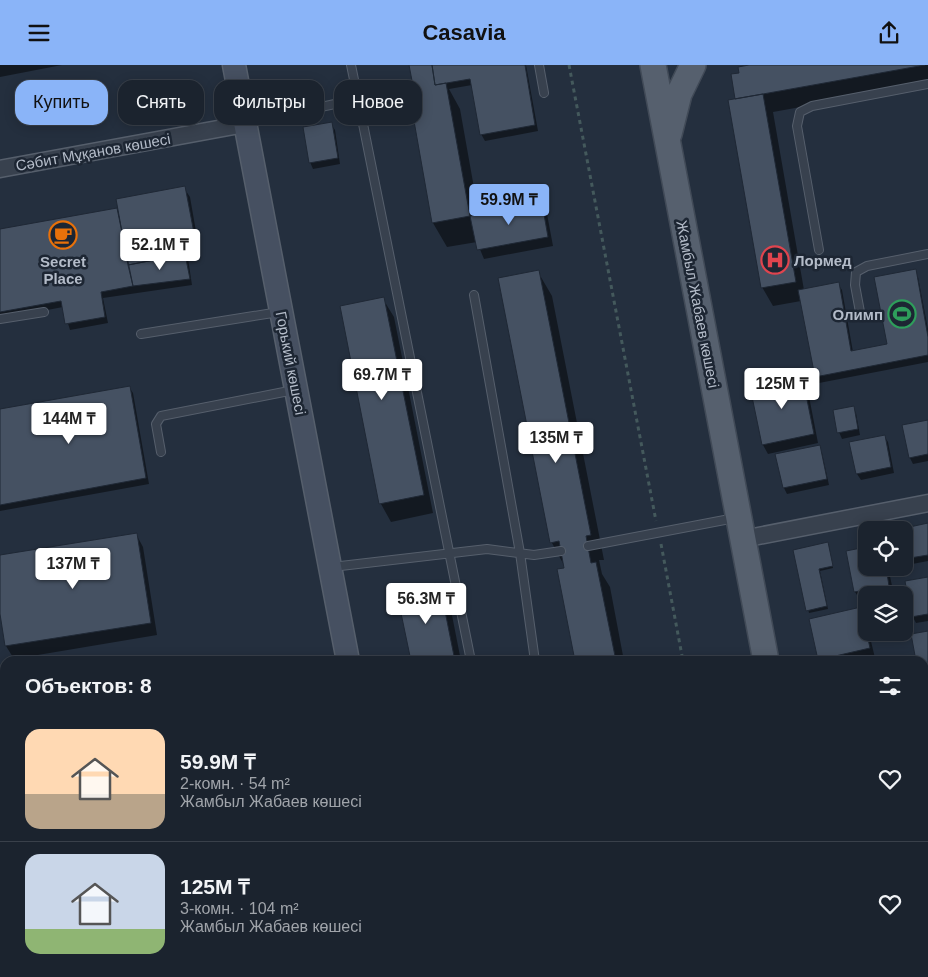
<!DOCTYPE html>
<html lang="ru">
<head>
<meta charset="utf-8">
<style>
  :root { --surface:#1b232e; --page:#242b36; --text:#f1f3f6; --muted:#a0a4aa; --line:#39404a; --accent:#8ab4f8 }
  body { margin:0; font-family:Arial,sans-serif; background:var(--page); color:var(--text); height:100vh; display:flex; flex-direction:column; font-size:19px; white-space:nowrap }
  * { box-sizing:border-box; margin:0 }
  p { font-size:16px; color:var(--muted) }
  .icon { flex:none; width:28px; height:28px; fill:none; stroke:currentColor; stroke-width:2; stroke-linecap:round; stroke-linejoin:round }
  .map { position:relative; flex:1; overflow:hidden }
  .panel { position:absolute; left:0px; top:591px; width:929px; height:321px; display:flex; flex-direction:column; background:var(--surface); border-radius:15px 15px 0 0; box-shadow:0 2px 12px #0003,0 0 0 1px var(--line) }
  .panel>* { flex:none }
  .banner { position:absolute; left:15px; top:15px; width:500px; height:45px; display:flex; gap:10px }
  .tools { position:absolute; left:858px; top:456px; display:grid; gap:10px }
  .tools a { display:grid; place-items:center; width:55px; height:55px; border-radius:10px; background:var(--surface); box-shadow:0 2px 12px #0003,0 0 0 1px var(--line); font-size:25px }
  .price { position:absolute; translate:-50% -42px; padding:0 11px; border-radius:5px; background:#fff; color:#222; font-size:16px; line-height:32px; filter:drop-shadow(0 1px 2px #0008) }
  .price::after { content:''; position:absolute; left:50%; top:30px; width:15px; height:11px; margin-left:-8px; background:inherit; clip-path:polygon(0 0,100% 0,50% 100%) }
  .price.on { background:var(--accent); color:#111 }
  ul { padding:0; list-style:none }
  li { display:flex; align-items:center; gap:15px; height:125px; padding:0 25px }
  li+li { border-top:1px solid var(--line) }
  li span { display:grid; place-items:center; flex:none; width:140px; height:100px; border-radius:15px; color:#555 }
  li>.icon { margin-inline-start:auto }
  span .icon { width:60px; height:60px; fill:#fffc; stroke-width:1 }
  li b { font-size:21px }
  h2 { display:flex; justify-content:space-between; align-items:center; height:60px; padding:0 25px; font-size:21px }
  .tag { padding:0 18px; border-radius:15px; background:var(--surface); box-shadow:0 2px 12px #0003,0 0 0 1px var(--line); font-size:18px; line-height:45px }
  .tag.on { background:var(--accent); color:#111 }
  header { display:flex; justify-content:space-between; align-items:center; height:65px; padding:0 25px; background:var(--accent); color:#111; font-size:22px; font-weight:700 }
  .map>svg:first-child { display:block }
</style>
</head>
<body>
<header><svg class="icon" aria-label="menu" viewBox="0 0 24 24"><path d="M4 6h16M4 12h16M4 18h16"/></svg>Casavia<svg class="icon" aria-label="share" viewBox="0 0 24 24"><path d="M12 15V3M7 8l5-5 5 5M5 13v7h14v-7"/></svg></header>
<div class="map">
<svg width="928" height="912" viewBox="0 0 928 912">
  <rect width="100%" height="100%" fill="#242f3e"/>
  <path fill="#0007" d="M0 0H62L0 12Z
    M410 0H526L538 66 485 76 481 69 472 20 449 24 460 44 479 151 541 139 547 149 553 181 484 194 477 177 447 182 433 158Z
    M750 0H928V19L773 47 804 225 838 219 842 225 853 287 888 280 915 206 918 212 928 264V297L819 318 816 312 801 236 773 241 762 222 737 35 740 9Z
    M331 59 335 65 340 99 313 104 310 97Z
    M184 123 190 132 198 178 186 180 192 220 103 233 108 258 70 265 63 242 0 254V165L117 145 119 149Z
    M538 207 552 231 604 495H599L602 509 610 522 624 596H577L559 505 566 504 565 502 552 478 500 214Z
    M383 234 394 252 433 448 391 457 381 439 341 242Z
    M801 312 807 321 818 378 768 389 763 380Z
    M129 322 133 328 149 419 0 446V345Z
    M853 342 856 348 860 370 842 374 839 367Z
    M928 356V396L913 399 910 393Z
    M884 371 888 377 894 408 861 415 857 409Z
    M819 381 822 388 829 420 787 429 784 423 777 390Z
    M928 460V496L907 500 904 494V465H901Z
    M136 469 143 482 157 570 14 594 6 581 0 541V491Z
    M829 481 833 503 820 506 828 544 809 548 794 486Z
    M866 483V502H888L894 530H866V535L861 536 855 527 848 487Z
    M928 513V556L916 558 913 552Z
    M439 522 450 540 461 596H412L399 530Z
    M860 543 866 553V568H869L875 593 859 596H820L810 555Z
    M928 567V607L924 608V596H917L912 570Z
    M928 704V734L924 735V705Z
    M928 842V887H927L924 882V843Z
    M215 908H358L359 912H210L216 911Z
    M476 908H537L516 912H478Z
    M605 908H710V912H605Z
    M863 908H886L887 912H864Z"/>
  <path fill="#455162" stroke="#1f2835" d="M409 0H432L435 20 446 18 470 151 432 158 408 22 413 21Z
    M432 0H525L535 60 480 70 470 14 435 20Z
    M749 0H925L735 34 731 9 739 8 738 2Z
    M763 29 796 217 761 223 728 35Z
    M332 57 338 93 309 98 303 62Z
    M185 121 194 168 182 171 185 189 128 200 116 134Z
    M542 138 548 172 477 185 470 151Z
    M117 143 133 221 101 227 105 252 65 259 61 236 0 247V164Z
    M185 189 190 214 133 221 128 200Z
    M916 204 928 272V290L815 312 798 225 839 217 851 286 887 279 874 212Z
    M539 205 591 470 586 471 591 498 596 497 616 596H575L557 504 564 503 559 476 550 478 498 213Z
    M384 232 424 430 379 439 340 241Z
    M802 310 814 369 762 380 750 322Z
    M130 321 146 413 0 440V344Z
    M854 341 858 364 837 368 833 345Z
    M928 355V389L909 393 902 360Z
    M885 370 891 402 856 409 849 377Z
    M820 380 827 414 783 423 775 389Z
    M928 458V490L904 494V465H896Z
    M137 468 151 558 5 581 0 549V490Z
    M828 477 833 501 819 504 827 541 806 546 793 485Z
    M866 482V502H886L889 521 854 527 846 486Z
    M928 512V549L911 552 905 516Z
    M440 521 455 596H411L397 529Z
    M861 542 870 583 818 595 809 554Z
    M928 566V600L924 601V596H916L911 569Z
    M928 703V727L924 728V704Z
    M928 841V881H924V842Z
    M214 908H354L355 912H204L214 910Z
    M603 908H705L706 912H604Z
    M862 908H884V912H863Z"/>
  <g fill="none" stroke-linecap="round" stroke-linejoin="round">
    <g stroke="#565f6c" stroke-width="10">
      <path id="service" d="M539 0 544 28
        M358 34 471 596
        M247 58 358 34 351 0
        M819 185 797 61 800 47 812 41 928 19
        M474 230 520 488 535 596
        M860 247 855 220 856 207 867 201 928 189
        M0 254 44 247
        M141 269 279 247
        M161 387 156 359 161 351 294 325
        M588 481 735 453
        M332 502 487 484 534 490 561 486
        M924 639 928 644"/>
    </g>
    <g stroke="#565f6c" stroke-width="19">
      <path id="minor" d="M0 104 245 59
        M743 474 928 438"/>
    </g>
    <g stroke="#565f6c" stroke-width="25">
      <path id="secondary" d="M234 0 348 596
        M409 908 410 912"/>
    </g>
    <g stroke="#414a57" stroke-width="28">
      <path id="primary" d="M653 0 766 596
        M669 69 679 29 693 0
        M825 908 826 912"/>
    </g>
    <path stroke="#44595c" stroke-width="3" stroke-dasharray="4 4" stroke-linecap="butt" d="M569 0 656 456
      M661 479 683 596"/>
    <use href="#service" stroke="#38414e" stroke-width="8"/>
    <use href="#minor" stroke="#38414e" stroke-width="16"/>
    <use href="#secondary" stroke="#465061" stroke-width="22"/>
    <use href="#primary" stroke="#56606e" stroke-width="25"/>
  </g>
  <defs>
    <g id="cafe-ring" transform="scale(1.4375)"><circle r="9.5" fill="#1d2633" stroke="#e8710a" stroke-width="1.5"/><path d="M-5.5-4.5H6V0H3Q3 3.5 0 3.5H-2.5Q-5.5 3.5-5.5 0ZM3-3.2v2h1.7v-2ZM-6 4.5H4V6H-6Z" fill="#e8710a"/></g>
    <g id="hospital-ring" transform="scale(1.4375)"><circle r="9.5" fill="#1d2633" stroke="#e0444e" stroke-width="1.5"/><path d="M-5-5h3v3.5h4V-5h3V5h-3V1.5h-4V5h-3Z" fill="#e0444e"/></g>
    <g id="stadium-ring" transform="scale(1.4375)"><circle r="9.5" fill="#1d2633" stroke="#2e9e5b" stroke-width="1.5"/><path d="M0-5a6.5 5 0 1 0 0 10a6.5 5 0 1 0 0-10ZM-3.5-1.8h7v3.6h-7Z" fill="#2e9e5b"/></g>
  </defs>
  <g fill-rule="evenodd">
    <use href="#cafe-ring" x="63" y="170"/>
    <use href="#hospital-ring" x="775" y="195"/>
    <use href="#stadium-ring" x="902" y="249"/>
  </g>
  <g text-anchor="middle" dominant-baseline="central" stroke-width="5" stroke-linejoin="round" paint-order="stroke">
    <g font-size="15" fill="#b4bcc9" stroke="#1d2633">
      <text transform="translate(93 87) rotate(-10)">Сәбит Мұқанов көшесі</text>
      <text transform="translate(698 239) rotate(79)">Жамбыл Жабаев көшесі</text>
      <text transform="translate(291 298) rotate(79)">Горький көшесі</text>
    </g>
    <g font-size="15" font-weight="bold" fill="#b4bcc9" stroke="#1d2633" text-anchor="start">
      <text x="794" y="195">Лормед</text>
      <text x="63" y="196" text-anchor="middle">Secret<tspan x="63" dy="17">Place</tspan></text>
      <text x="883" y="249" text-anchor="end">Олимп</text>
    </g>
  </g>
</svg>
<div class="tools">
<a><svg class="icon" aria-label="locate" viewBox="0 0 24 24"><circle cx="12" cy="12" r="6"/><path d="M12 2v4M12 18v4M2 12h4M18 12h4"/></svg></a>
<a><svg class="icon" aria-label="layers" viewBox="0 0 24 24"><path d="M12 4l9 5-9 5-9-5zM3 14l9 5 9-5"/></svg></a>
</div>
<b class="price on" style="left:509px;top:161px">59.9M ₸</b>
<b class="price" style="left:160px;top:206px">52.1M ₸</b>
<b class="price" style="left:382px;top:336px">69.7M ₸</b>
<b class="price" style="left:782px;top:345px">125M ₸</b>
<b class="price" style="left:69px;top:380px">144M ₸</b>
<b class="price" style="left:556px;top:399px">135M ₸</b>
<b class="price" style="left:73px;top:525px">137M ₸</b>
<b class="price" style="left:426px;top:560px">56.3M ₸</b>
<div class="banner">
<a class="tag on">Купить</a>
<a class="tag">Снять</a>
<a class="tag">Фильтры</a>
<a class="tag">Новое</a>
</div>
<section class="panel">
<h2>Объектов: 8<svg class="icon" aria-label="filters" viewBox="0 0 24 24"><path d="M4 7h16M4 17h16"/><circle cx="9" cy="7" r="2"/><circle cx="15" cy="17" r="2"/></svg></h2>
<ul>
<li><span style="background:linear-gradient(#ffd9b3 65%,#b9a48a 0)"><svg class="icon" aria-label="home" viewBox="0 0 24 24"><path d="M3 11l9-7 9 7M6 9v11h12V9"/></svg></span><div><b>59.9M ₸</b><p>2-комн. · 54 m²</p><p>Жамбыл Жабаев көшесі</p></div><svg class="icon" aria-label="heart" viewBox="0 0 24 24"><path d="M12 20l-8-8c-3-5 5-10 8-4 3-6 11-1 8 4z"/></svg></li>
<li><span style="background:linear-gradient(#c9d6e8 75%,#8fb573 0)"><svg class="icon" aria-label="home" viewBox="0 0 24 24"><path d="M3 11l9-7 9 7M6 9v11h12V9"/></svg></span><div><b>125M ₸</b><p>3-комн. · 104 m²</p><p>Жамбыл Жабаев көшесі</p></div><svg class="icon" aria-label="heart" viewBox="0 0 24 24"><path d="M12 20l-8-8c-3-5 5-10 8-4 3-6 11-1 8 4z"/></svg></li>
</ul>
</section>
</div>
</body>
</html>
